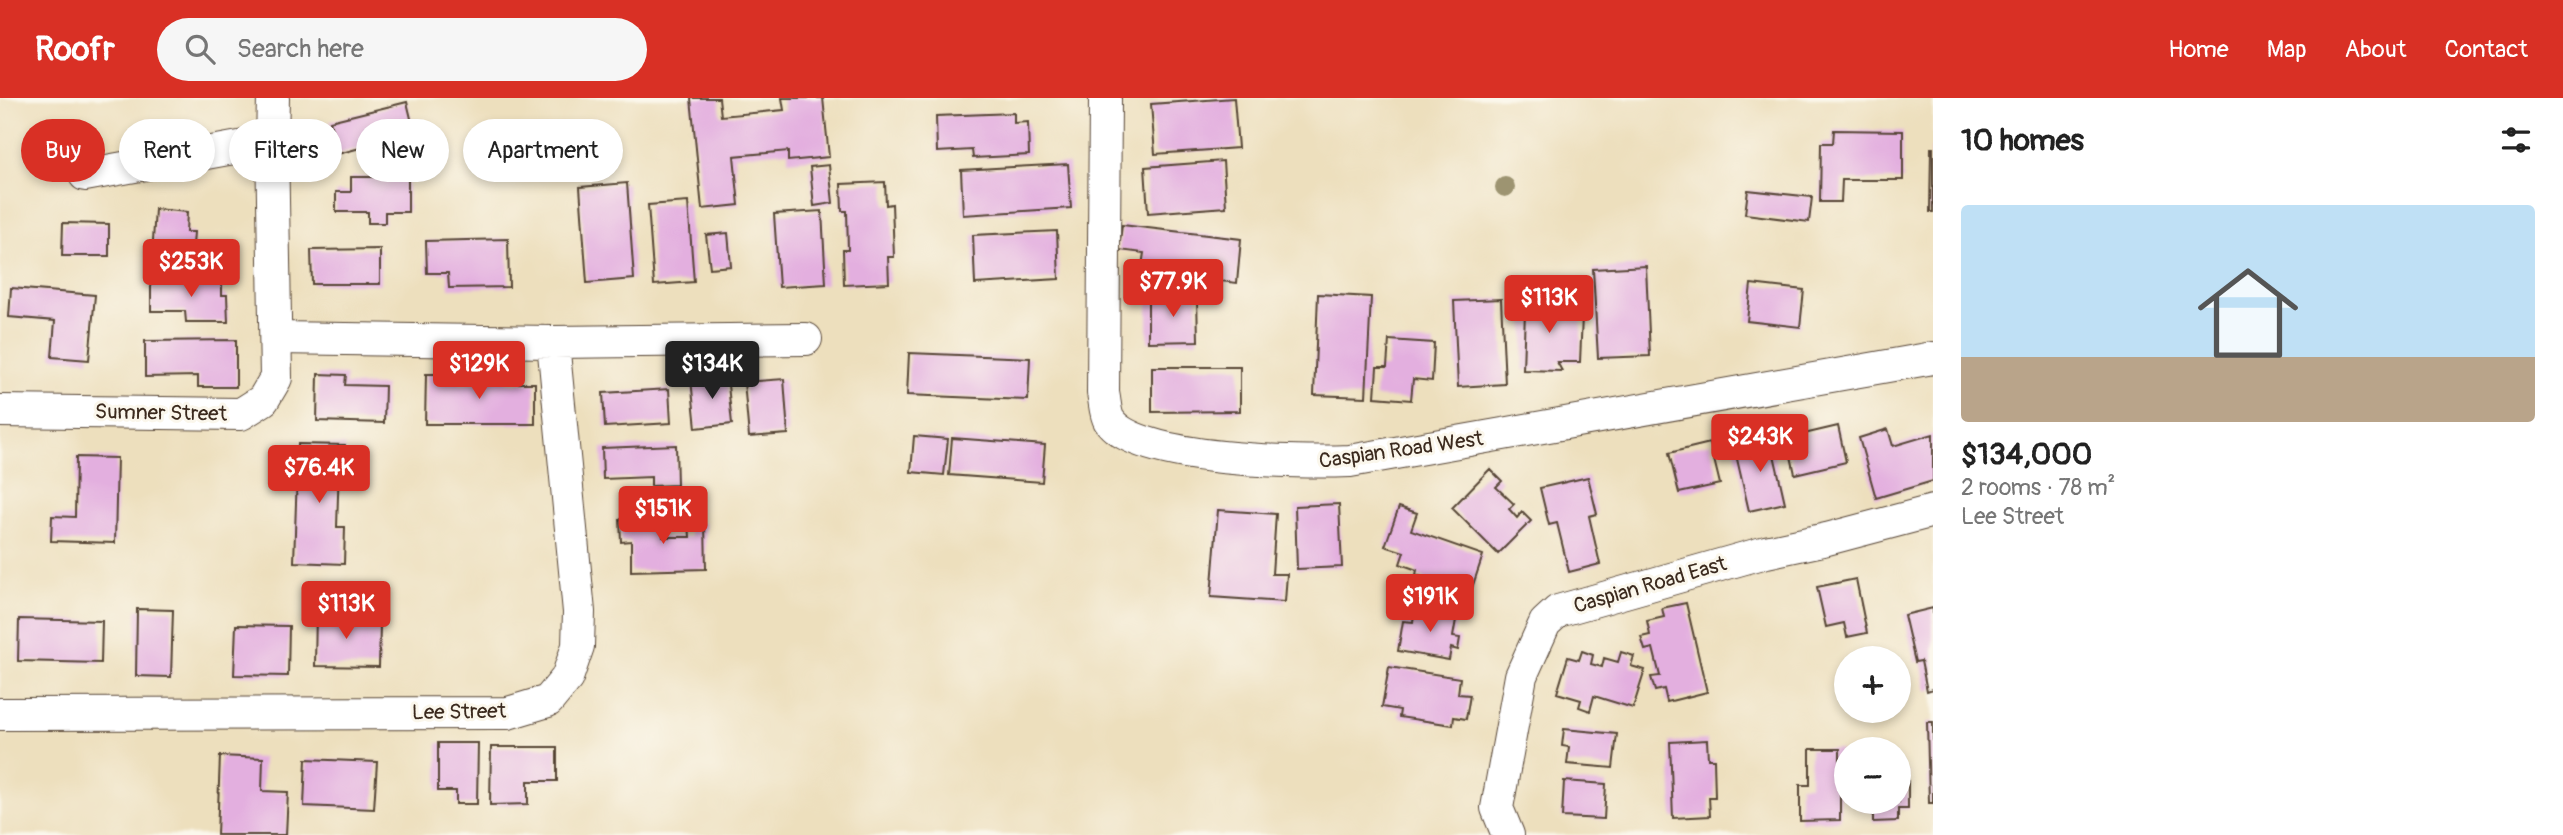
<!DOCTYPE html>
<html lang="en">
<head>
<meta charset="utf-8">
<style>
  :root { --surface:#fff; --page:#f6f6f6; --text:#222; --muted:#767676; --line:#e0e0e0; --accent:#d93025 }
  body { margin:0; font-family:Pangolin,sans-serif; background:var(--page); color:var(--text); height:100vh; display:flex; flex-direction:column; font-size:26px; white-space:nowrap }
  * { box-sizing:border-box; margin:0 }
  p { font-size:23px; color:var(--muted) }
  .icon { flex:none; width:38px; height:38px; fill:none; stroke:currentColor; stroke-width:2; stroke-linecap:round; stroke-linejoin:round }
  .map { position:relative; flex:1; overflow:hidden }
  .drawer { display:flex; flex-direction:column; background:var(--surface); width:630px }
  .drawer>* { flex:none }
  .hud { position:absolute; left:21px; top:21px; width:665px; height:63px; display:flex; gap:14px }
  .buttons { position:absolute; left:1834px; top:548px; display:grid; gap:14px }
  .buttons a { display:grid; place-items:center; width:77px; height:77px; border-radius:50%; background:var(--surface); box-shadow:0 4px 10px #0003; font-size:35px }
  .price { position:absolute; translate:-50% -60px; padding:0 16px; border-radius:7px; background:var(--accent); color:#fff; font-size:23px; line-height:46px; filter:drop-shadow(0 2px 4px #0008) }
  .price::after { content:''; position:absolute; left:50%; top:42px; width:21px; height:16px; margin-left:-10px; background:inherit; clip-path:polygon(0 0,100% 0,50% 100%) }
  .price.active { background:#222; color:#fff }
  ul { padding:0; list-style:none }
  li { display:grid; align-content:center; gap:14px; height:371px; padding:0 28px }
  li+li { border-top:2px solid var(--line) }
  li span { display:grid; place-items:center; height:217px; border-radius:7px; color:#555 }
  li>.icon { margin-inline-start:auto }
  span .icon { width:126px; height:126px; fill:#fffc; stroke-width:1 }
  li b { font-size:30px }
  h2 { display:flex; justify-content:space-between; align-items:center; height:84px; padding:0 28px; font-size:30px }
  .pill { padding:0 24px; border-radius:32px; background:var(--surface); box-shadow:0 4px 10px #0003; font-size:24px; line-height:63px }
  .pill.active { background:var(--accent); color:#fff }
  header { display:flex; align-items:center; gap:42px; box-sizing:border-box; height:98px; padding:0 35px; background:var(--accent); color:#fff }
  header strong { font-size:33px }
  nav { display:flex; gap:38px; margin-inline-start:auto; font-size:24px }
  .search { width:490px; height:63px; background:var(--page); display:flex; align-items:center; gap:18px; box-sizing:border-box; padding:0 24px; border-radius:38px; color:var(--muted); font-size:26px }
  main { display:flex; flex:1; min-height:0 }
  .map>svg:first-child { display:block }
</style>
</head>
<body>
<header>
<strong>Roofr</strong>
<div class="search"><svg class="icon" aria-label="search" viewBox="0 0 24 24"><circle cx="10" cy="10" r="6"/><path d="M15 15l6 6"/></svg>Search here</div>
<nav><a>Home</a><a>Map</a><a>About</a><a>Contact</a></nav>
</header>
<main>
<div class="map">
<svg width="1933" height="737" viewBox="0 0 1933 737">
  <rect width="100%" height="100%" fill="#fbf7ec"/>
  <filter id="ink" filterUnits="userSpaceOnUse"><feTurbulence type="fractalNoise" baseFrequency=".0143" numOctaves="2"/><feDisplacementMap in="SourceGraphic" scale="14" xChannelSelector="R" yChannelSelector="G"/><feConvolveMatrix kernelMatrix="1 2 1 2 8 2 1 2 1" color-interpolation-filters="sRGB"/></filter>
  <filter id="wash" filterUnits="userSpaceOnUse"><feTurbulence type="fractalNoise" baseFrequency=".00686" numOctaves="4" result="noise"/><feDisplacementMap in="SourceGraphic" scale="28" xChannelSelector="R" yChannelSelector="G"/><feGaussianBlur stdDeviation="1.57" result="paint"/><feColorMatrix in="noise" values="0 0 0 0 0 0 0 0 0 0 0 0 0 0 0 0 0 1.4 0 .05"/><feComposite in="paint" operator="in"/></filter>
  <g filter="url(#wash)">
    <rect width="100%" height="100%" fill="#eddfbd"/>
    <g id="blocks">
      <path fill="#e3afdf" d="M691 0H719L721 18 784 12 782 0H823L829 59 788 63V53L734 58 739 107 702 111Z
        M1234 0 1238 50 1155 56 1151 6Z
        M407 4 415 37 375 47 379 60 364 64 360 50 338 56 330 23Z
        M1014 15V25L1028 24 1029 57 973 60 972 52 937 54 936 18Z
        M1834 32 1903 33V82H1842L1841 104H1820L1821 45H1833Z
        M41 35 57 36 56 62 40 61Z
        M1931 50H1933V114H1930Z
        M1223 63 1226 109 1148 115 1145 69Z
        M1068 66 1071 110 963 117 961 72Z
        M829 67 833 105 814 108 810 69Z
        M351 79H408V114H385V125H368V114H336V94H351Z
        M885 84 886 107 892 106 894 159H888L889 185 844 187 843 152H848L847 113H842L841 86Z
        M627 85 634 181 587 185 580 89Z
        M1748 92 1812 99 1809 124 1745 116Z
        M688 104 694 184 654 187 648 107Z
        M155 111 187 114 186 134H194L192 161 152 159Z
        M822 113 826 186 779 189 774 116Z
        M63 125 109 126V158H62Z
        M1122 127 1241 141 1237 185 1141 174 1144 155 1119 152Z
        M1057 133 1059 181 975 186 973 137Z
        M728 135 731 168 710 170 706 137Z
        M508 141 509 189 449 190 448 175H427L426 143Z
        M380 151V186H312L311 152Z
        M1646 168 1650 258 1598 260 1593 171Z
        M222 181V197H227L228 224H186L185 213H151V182Z
        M1526 183H1542L1541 217 1582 218 1580 264H1557L1562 273 1523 272Z
        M1751 186 1804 192 1800 229 1747 223Z
        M11 190 95 197 89 262 52 259 55 223 9 219Z
        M1318 196 1371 199 1366 299 1314 297Z
        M1148 198H1197L1198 243 1148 244Z
        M1501 201 1505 286 1458 289 1454 203Z
        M236 242V289H198V278L145 279V243Z
        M1389 242 1434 245 1432 283 1413 281 1411 302 1375 299 1377 269H1387Z
        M909 255 1030 260 1028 302 907 297Z
        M1152 269H1240V313L1152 314Z
        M318 276 346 277 345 287 385 288 384 325 317 323Z
        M426 276H460V286L476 285V276H506V285H535V326H425Z
        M727 277 732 326 696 330 691 281Z
        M784 281 788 336 749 339 744 284Z
        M669 291 671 325 605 329 603 295Z
        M1838 328 1846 364 1795 376 1787 340Z
        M1888 331 1893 348 1933 336V383L1876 400 1859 340Z
        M914 338 948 341 944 377 911 374Z
        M1770 339 1785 405 1749 413 1734 348Z
        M952 340 1045 347 1042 384 949 377Z
        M1710 345 1720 386 1679 395 1669 355Z
        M298 346 345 347V367H339L337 429H345L344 466 294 464Z
        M676 347 677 387 651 388V379L603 381 602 350Z
        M76 359 117 360 115 445 51 443 52 418 75 419Z
        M1490 371 1502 383 1496 389 1514 406 1509 411 1517 420 1522 414 1531 423 1498 456 1452 410Z
        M1588 379 1597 416 1589 418 1600 466 1569 474 1557 425 1549 427 1540 390Z
        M1339 406 1342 469 1297 471 1295 408Z
        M1399 409 1417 415 1411 432 1483 457 1470 496 1461 493 1459 497 1450 494 1452 489 1434 483 1432 488 1423 485 1425 480 1416 477 1417 472 1400 466 1404 454 1385 448Z
        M1218 412 1276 416 1272 476H1287L1285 504 1211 499Z
        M662 419 663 439H690L689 425H705L706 471 631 473V443L621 444 620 421Z
        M1856 481 1867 535 1847 539 1844 525 1826 529 1817 489Z
        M1686 505 1707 594 1667 604 1664 591 1655 593 1651 579 1660 578 1653 550 1645 552 1641 539 1650 537 1647 523 1664 519 1662 510Z
        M1415 509 1457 516 1453 539 1460 540 1458 552 1451 550 1449 562 1398 553 1403 523 1413 524Z
        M1933 510V591L1927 593 1921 563 1915 564 1904 517Z
        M137 511 173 512 171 579 136 578Z
        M316 514H362V526H380L379 569 315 568Z
        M19 521 102 523 101 565 18 563Z
        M236 527 289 528 288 578 234 577Z
        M1582 553 1593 557 1591 566 1602 569 1604 560 1618 564 1621 554 1634 558 1631 568 1645 572 1633 610 1594 598 1590 613 1579 609 1581 602 1557 595 1568 559 1579 562Z
        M1389 569 1460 580 1458 596 1470 597 1466 621 1454 619 1453 627 1399 619 1400 612 1382 609Z
        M1927 624H1933V705H1929Z
        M1564 631 1617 636 1613 670 1567 666 1569 649 1562 648Z
        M1707 642 1708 661H1714L1715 699H1709L1710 718 1673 720 1670 644Z
        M438 645H478L477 706H456V693H438Z
        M491 649H557V683H528V706L490 707Z
        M1810 651H1840V722L1800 723V687H1810Z
        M220 658 263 660 262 693 288 694 286 737H217Z
        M306 661 377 664 374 711 304 708Z
        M1899 674H1908V711H1898V723L1873 724V712H1860V704H1899Z
        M1564 683 1606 686 1604 721 1562 719Z"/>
    </g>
  </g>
  <g filter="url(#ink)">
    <use href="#blocks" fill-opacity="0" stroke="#564536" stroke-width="2"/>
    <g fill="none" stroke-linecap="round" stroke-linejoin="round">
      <g stroke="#564536" stroke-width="34">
        <path id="street" d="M1105 0 1103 295C1105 303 1105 315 1109 322 1136 364 1303 365 1350 363L1933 260
          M85 77 272 43
          M276 240 553 244 806 241
          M0 313 241 316 263 302 276 280 272 43 273 0
          M0 616 508 615 548 603 567 580 578 548 579 514 553 244
          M1508 737 1497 710 1521 578 1545 525 1558 513 1766 454 1827 441 1933 413"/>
      </g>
      <use href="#street" stroke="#fff" stroke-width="32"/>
    </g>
    <circle fill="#9d9471" cx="1505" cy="89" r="10"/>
  </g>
  <g text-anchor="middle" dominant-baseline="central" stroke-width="6" stroke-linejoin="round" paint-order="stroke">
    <g font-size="21" fill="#3b2a1e" stroke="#fbf7ec">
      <text transform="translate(161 315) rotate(1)">Sumner Street</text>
      <text transform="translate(1401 352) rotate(-8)">Caspian Road West</text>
      <text transform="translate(1650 487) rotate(-16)">Caspian Road East</text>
      <text transform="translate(459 614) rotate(-1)">Lee Street</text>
    </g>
  </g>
</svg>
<div class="buttons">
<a>+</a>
<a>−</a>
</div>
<b class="price" style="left:191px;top:201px">$253K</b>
<b class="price" style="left:1173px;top:221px">$77.9K</b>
<b class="price" style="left:1549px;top:237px">$113K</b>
<b class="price" style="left:479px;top:303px">$129K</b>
<b class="price active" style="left:712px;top:303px">$134K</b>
<b class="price" style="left:1760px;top:376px">$243K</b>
<b class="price" style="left:319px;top:407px">$76.4K</b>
<b class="price" style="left:663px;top:448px">$151K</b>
<b class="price" style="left:1430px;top:536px">$191K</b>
<b class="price" style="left:346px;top:543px">$113K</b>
<div class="hud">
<a class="pill active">Buy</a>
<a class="pill">Rent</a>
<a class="pill">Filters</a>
<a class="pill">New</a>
<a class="pill">Apartment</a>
</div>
</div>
<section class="drawer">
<h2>10 homes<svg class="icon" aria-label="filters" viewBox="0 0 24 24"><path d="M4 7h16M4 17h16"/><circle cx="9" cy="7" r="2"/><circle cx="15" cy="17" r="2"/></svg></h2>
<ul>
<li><span style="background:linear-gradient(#bfe0f5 70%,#b9a48a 0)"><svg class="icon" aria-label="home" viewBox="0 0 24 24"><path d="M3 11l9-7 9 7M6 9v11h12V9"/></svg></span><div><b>$134,000</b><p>2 rooms · 78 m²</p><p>Lee Street</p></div></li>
</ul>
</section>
</main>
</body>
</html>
